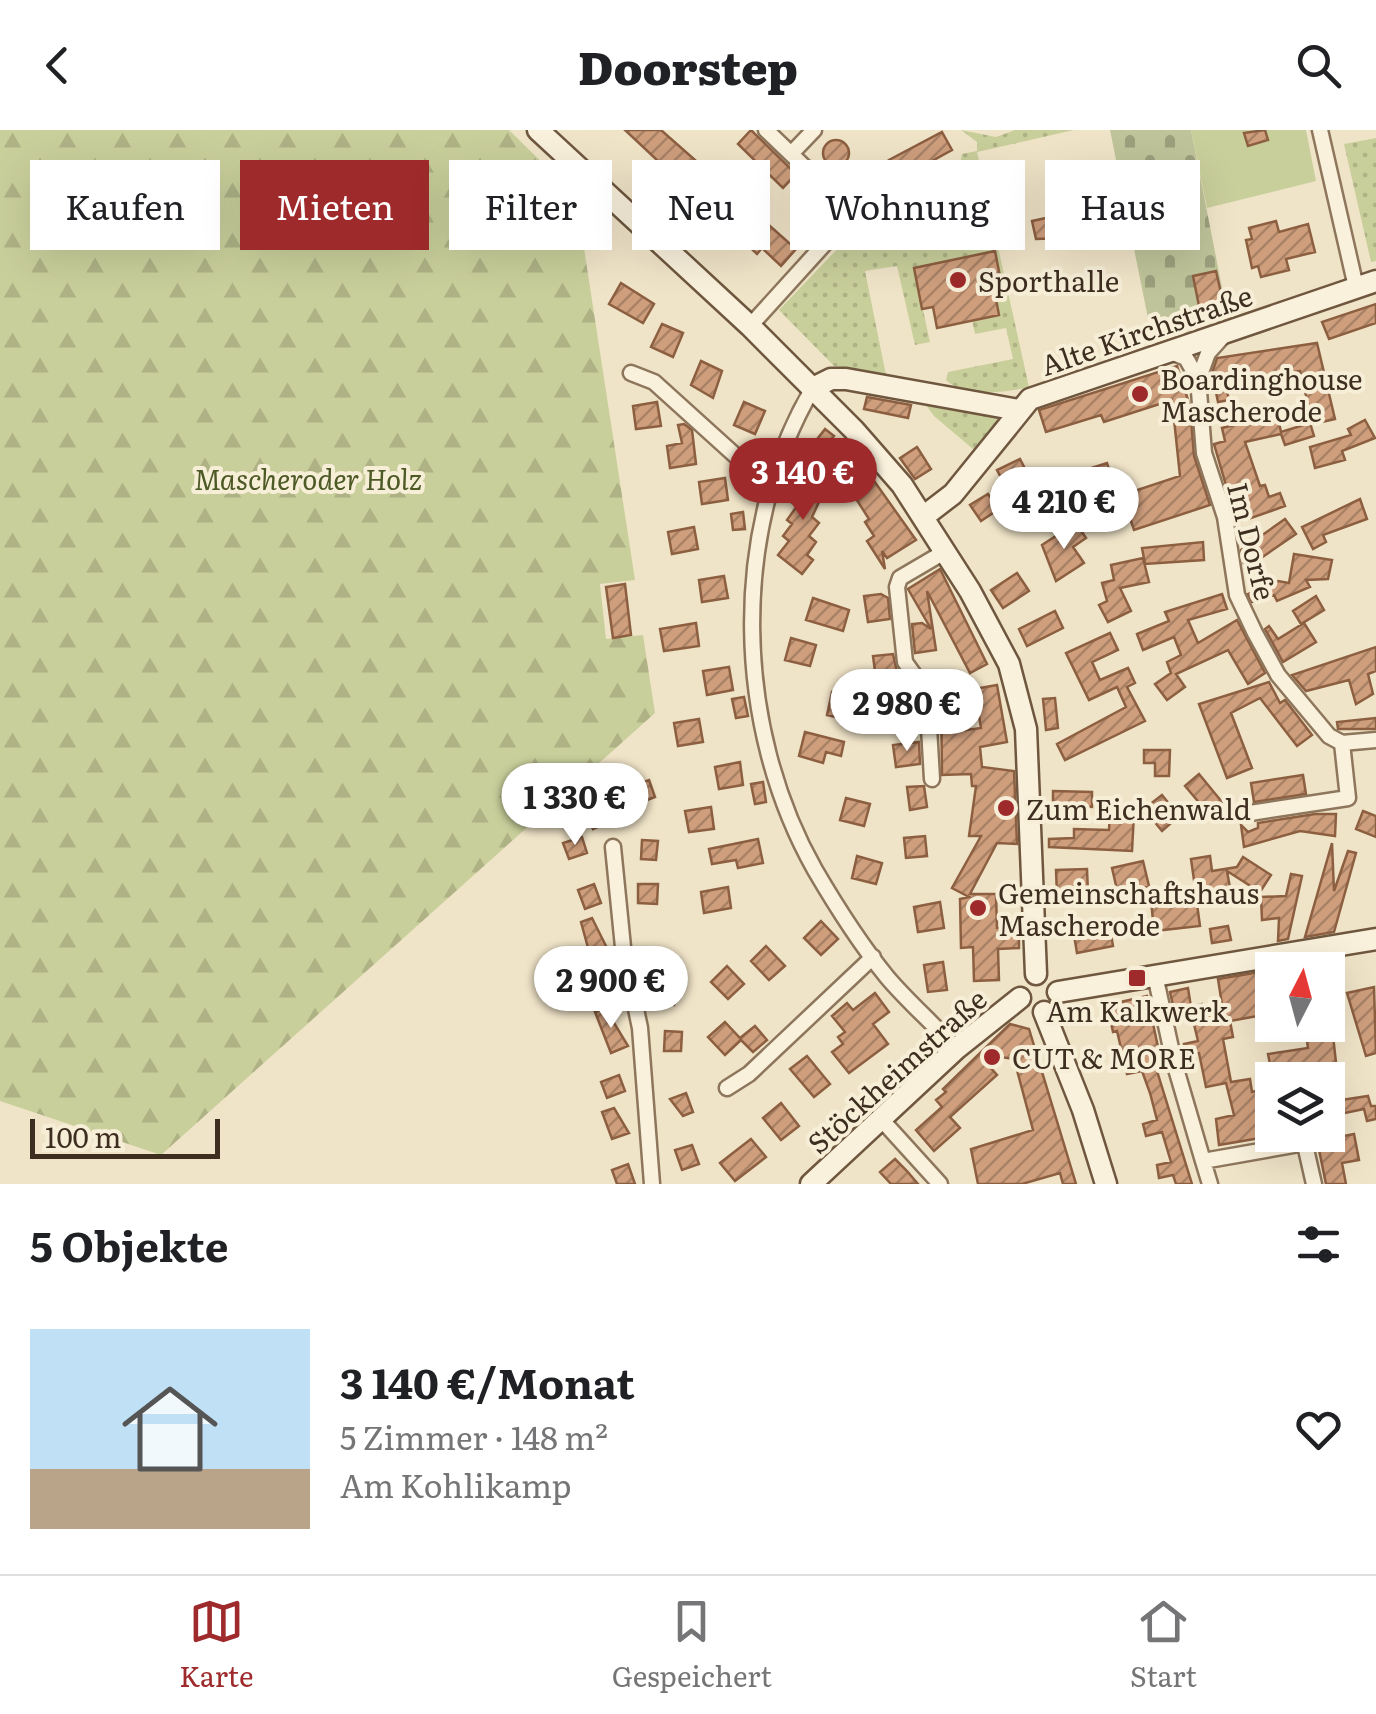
<!DOCTYPE html>
<html lang="de">
<head>
<meta charset="utf-8">
<style>
  :root { --surface:#fff; --page:#f6f6f6; --text:#202124; --muted:#757577; --line:#e0e0e0; --accent:#9e2a2b }
  body { margin:0; font-family:Literata,serif; background:var(--page); color:var(--text); height:100vh; display:flex; flex-direction:column; font-size:38px; white-space:nowrap }
  * { box-sizing:border-box; margin:0 }
  p { font-size:32px; color:var(--muted) }
  .icon { flex:none; width:55px; height:55px; fill:none; stroke:currentColor; stroke-width:2; stroke-linecap:round; stroke-linejoin:round }
  .map { position:relative; height:1054px; overflow:hidden }
  .panel { display:flex; flex-direction:column; background:var(--surface); flex:1 }
  .panel>* { flex:none }
  .banner { position:absolute; left:30px; top:30px; width:1318px; height:90px; display:flex; gap:20px }
  .needle { width:65px; rotate:6deg }
  .controls { position:absolute; left:1255px; top:822px; display:grid; gap:20px }
  .controls a { display:grid; place-items:center; width:90px; height:90px; border-radius:0px; background:var(--surface); box-shadow:0 10px 40px #0002; font-size:50px }
  .scale { position:absolute; left:30px; bottom:25px; width:190px; box-sizing:border-box; padding-left:10px; border:5px solid #3d2e20; border-top:0; font-size:28px; line-height:35px; white-space:nowrap; color:#3d2e20; -webkit-text-stroke:8px #f7eed8; paint-order:stroke }
  .price { position:absolute; translate:-50% -85px; padding:0 22px; border-radius:35px; background:#fff; color:#222; font-size:32px; line-height:65px; filter:drop-shadow(0 2px 5px #0008) }
  .price::after { content:''; position:absolute; left:50%; top:60px; width:30px; height:22px; margin-left:-15px; background:inherit; clip-path:polygon(0 0,100% 0,50% 100%) }
  .price.current { background:var(--accent); color:#fff }
  ul { padding:0; list-style:none }
  li { display:flex; align-items:center; gap:30px; height:250px; padding:0 30px }
  li+li { border-top:2px solid var(--line) }
  li span { display:grid; place-items:center; flex:none; width:280px; height:200px; border-radius:0px; color:#555 }
  li>.icon { margin-inline-start:auto }
  span .icon { width:120px; height:120px; fill:#fffc; stroke-width:1 }
  li b { font-size:42px }
  h2 { display:flex; justify-content:space-between; align-items:center; height:120px; padding:0 30px; font-size:42px }
  .chip { padding:0 35px; border-radius:0px; background:var(--surface); box-shadow:0 10px 40px #0002; font-size:35px; line-height:90px }
  .chip.current { background:var(--accent); color:#fff }
  header { display:flex; justify-content:space-between; align-items:center; height:130px; padding:0 30px; background:var(--surface); font-size:45px; font-weight:800 }
  .dock { display:flex; justify-content:space-around; align-items:center; height:140px; border-top:2px solid var(--line); background:var(--surface); font-size:28px; color:var(--muted) }
  .dock a { display:grid; justify-items:center; gap:5px }
  .dock .current { color:var(--accent) }
  .map>svg:first-child { display:block }
</style>
</head>
<body>
<header><svg class="icon" aria-label="back" viewBox="0 0 24 24"><path d="M15 5l-7 7 7 7"/></svg>Doorstep<svg class="icon" aria-label="search" viewBox="0 0 24 24"><circle cx="10" cy="10" r="6"/><path d="M15 15l6 6"/></svg></header>
<div class="map">
<svg width="1376" height="1054" viewBox="0 0 1376 1054">
  <defs>
    <pattern id="grass-dots" width="8" height="8" patternUnits="userSpaceOnUse" patternTransform="scale(2.5)"><rect width="8" height="8" fill="#c9cf9b"/><path d="M2 2h.1M6 6h.1" fill="none" stroke="#aeb285" stroke-width="1.8" stroke-linecap="round"/></pattern>
    <pattern id="forest-firs" width="22" height="20" patternUnits="userSpaceOnUse" patternTransform="scale(2.5)"><rect width="22" height="20" fill="#c9cf9b"/><path d="M5 1l3.5 6h-7zM16 11l3.5 6h-7z" fill="#aeb285"/></pattern>
    <pattern id="cemetery-stones" width="16" height="16" patternUnits="userSpaceOnUse" patternTransform="scale(2.5)"><rect width="16" height="16" fill="#bfc49a"/><path d="M2 7V4a2 2 0 0 1 4 0v3zM10 15v-3a2 2 0 0 1 4 0v3z" fill="#9ca07d"/></pattern>
    <pattern id="building-hatch" width="6" height="6" patternUnits="userSpaceOnUse" patternTransform="scale(2.5)"><rect width="6" height="6" fill="#cf9f7d"/><path d="M-1 1l2-2M0 6l6-6M5 7l2-2" fill="none" stroke="#a98266"/></pattern>
  </defs>
  <rect width="100%" height="100%" fill="#f0e4c8"/>
  <path fill="url(#grass-dots)" d="M961 0 996 7 1015 0H1074L977 22 1029 257C1006 263 963 267 946 250L948 242 1013 229 1006 198 975 204 972 191 999 185 995 164 1003 162 994 121 914 138 930 212 915 215 897 136 865 141 886 245 834 236 779 180 865 90 960 34 962 24 977 21V12Z
    M1376 8V131L1371 132 1344 14Z
    M920 267 1003 284 974 320 934 286Z"/>
  <path fill="url(#forest-firs)" d="M0 0H509L576 66 635 450 600 454 606 509 643 505 655 583 161 1025 0 971Z"/>
  <path fill="url(#cemetery-stones)" d="M1110 0H1191L1226 178 1151 203Z"/>
  <path fill="#c9cf9b" d="M1191 0H1306L1316 51 1207 78Z"/>
  <path fill="url(#building-hatch)" stroke="#8d5f41" stroke-width="2.5" fill-rule="evenodd" d="M625 0H661L796 119 781 136 762 118 757 124Z
    M751 0 796 44 783 58 738 14Z
    M1265 0 1268 10 1248 16 1244 3Z
    M942 2 952 20 899 49 889 30Z
    M823 23a13 13 0 1 1 26 0a13 13 0 1 1-26 0Z
    M866 37 884 53 869 70 852 53Z
    M814 61 830 76 817 91 801 77Z
    M1060 85 1065 108 1036 109 1032 91Z
    M1276 91 1279 102 1308 94 1315 122 1286 129 1289 140 1261 147 1258 136 1252 138 1246 110 1252 109 1249 98Z
    M995 121 1003 162 995 164 999 185 937 198 933 177 922 179 914 138Z
    M1216 141 1224 176 1200 181 1193 146Z
    M621 153 654 174 643 193 609 174Z
    M1376 174V193L1329 209 1322 192Z
    M662 194 683 203 673 227 651 217Z
    M1317 213 1335 289 1313 294 1300 241 1225 253 1229 270 1218 272 1212 243 1217 228Z
    M701 231 722 241 713 268 691 255Z
    M1177 236 1190 276 1194 326 1210 375 1134 400 1122 365 1180 346 1172 270 1104 292 1101 285 1046 302 1039 280Z
    M867 267 911 275 908 288 864 279Z
    M657 272 661 296 636 299 633 276Z
    M744 272 765 281 755 304 734 295Z
    M1277 284 1281 302 1310 293 1314 306 1285 315 1281 304 1245 312 1260 356 1265 355 1269 367 1280 363 1285 376 1237 393 1214 314 1225 311 1222 298Z
    M1365 290 1375 308 1342 321 1345 330 1315 338 1310 317 1351 305 1348 299Z
    M684 294 692 300 696 334 670 338 667 316 682 313 678 295Z
    M825 299 834 306 816 329 807 322Z
    M917 317 931 339 915 349 900 328Z
    M1020 329 1034 356 1107 333 1115 357 1032 384 1021 350 1006 357 997 340Z
    M803 341 826 357 812 387 819 393 809 406 816 412 807 425 813 430 802 444 778 425 789 411 783 406 792 394 787 390 797 376 791 372 800 359 794 354Z
    M725 348 728 370 702 374 699 352Z
    M872 348 916 410 887 428 882 421 885 439 867 411 874 406 865 392 869 389 851 361Z
    M988 364 999 379 981 391 970 375Z
    M1360 369 1367 389 1323 405 1326 412 1313 419 1302 397Z
    M743 382 745 399 733 400 731 384Z
    M1285 389 1296 404 1245 439 1241 420Z
    M1076 393 1086 408 1073 417 1084 433 1056 451 1042 415Z
    M694 397 698 419 672 424 668 402Z
    M1203 412 1204 430 1145 434 1142 418Z
    M1294 424 1332 430 1328 449 1306 450 1310 457 1277 471 1274 465 1252 472 1248 464 1278 451 1289 453Z
    M1143 428 1149 452 1120 458 1131 481 1108 492 1099 475 1107 471 1102 453 1114 450 1111 435Z
    M940 439 987 534 970 543 927 461 936 520 915 523 912 494 922 493 931 499 908 459Z
    M1017 443 1029 461 1003 478 991 460Z
    M724 446 728 468 702 472 699 450Z
    M625 454 631 505 613 508 606 457Z
    M881 464 888 468 890 489 868 492 864 466Z
    M1222 464 1227 479 1188 490 1198 513 1237 490 1265 543 1248 554 1228 520 1176 544 1185 557 1167 570 1155 554 1171 543 1167 532 1181 525 1174 507 1143 520 1137 504 1169 491 1165 482Z
    M1316 466 1324 480 1301 494 1293 481Z
    M813 468 849 480 843 501 806 490Z
    M1055 481 1063 498 1027 516 1019 499Z
    M696 493 699 516 664 521 660 499Z
    M1304 493 1316 512 1283 532 1265 499 1269 496 1278 509Z
    M1110 503 1118 520 1092 532 1100 550 1128 538 1135 553 1127 557 1145 591 1065 630 1057 614 1126 577 1117 557 1089 570 1066 523Z
    M791 508 816 515 810 536 785 530Z
    M1376 517V541L1368 544 1373 564 1356 574 1349 550 1306 561 1292 545Z
    M893 524 898 547 876 549 873 526Z
    M729 537 733 560 707 565 703 541Z
    M1269 552 1280 573 1285 570 1312 605 1297 616 1260 568 1231 583 1252 638 1227 648 1199 574Z
    M997 555 1007 612 980 617 982 637 1014 641 1017 714 997 713 970 764H996L997 798H1019V818L998 819 999 850 974 851 973 817 961 818 960 769 969 767 952 758 981 706H969L976 656H972L971 644 942 645 941 565ZM958 574H977L981 598 959 601Z
    M832 562 855 568 849 590 827 585Z
    M744 567 748 586 736 588 732 569Z
    M1055 568 1058 598 1046 600 1043 569Z
    M916 569 918 588 897 590 894 571Z
    M1376 588V599H1338L1337 592Z
    M699 589 703 612 678 616 674 593Z
    M805 602 844 612 841 626 826 622 823 633 799 626Z
    M919 612 920 634 896 637 893 615Z
    M1144 620H1170L1169 646H1155V633H1144Z
    M740 632 743 655 719 659 715 637Z
    M1199 644 1222 672 1208 683 1185 656Z
    M1303 645 1306 664 1254 672 1251 653Z
    M649 650 655 667 632 676 625 659Z
    M763 652 766 672 755 674 751 654Z
    M924 656 927 677 910 680 907 657Z
    M1053 661 1092 662V677L1053 674Z
    M1162 665 1179 686 1162 701 1144 679Z
    M846 668 870 674 864 696 840 690Z
    M609 674 615 689 593 699 586 683Z
    M711 677 714 699 689 702 685 681Z
    M1363 681 1376 686V707L1356 699Z
    M1110 682 1134 684 1132 721 1049 717V709L1074 708V699L1109 700Z
    M1315 684H1336L1335 706 1300 701 1244 717 1241 695 1248 702 1258 698V693Z
    M925 706 927 726 906 728 904 708Z
    M582 707 587 723 569 729 563 713Z
    M758 709 763 733 738 738 736 730 712 734 709 719Z
    M642 710 658 711 656 730 641 729Z
    M1332 713 1334 761 1348 721 1356 723 1334 802 1305 807Z
    M857 726 882 733 876 754 852 748Z
    M1210 726 1212 741 1237 737 1243 727 1271 745 1260 762 1227 741 1232 769 1197 774 1200 796 1154 801 1151 770 1196 764 1191 729Z
    M1143 731 1149 756 1118 764 1112 738Z
    M1087 739 1088 763 1057 765 1056 740Z
    M1291 744 1302 746 1288 809 1278 811 1279 788 1262 790 1261 767 1286 766Z
    M594 754 601 773 585 779 578 760Z
    M638 754H658L657 774 638 773Z
    M728 757 731 778 704 783 701 762Z
    M940 772 944 798 918 802 914 777Z
    M592 788 607 818 590 825 581 792Z
    M821 791 838 809 821 825 804 808Z
    M1109 793 1113 816 1077 823 1073 799Z
    M1228 796 1231 810 1212 813 1210 799Z
    M766 816 785 836 769 850 751 831Z
    M1329 831 1331 840H1296L1295 836Z
    M943 832 947 860 928 862 924 835Z
    M727 836 744 854 728 869 711 852Z
    M607 838 618 867 602 873 594 844Z
    M1272 840V874L1262 876 1263 885 1230 891 1233 907 1223 909 1231 952 1250 949 1252 962 1272 957V1006L1219 1015 1216 989 1234 985 1226 953 1206 957 1199 923 1187 926 1184 914 1198 911 1192 886 1176 889 1170 862 1188 858 1191 877 1202 874 1204 884 1223 881 1218 849Z
    M659 853 676 854 674 875 658 874Z
    M1374 857 1376 923 1366 926 1347 863Z
    M875 863 889 882 873 894 888 914 849 943 832 922 843 914 838 907 845 902 832 886 847 873 853 880Z
    M1147 866 1160 926 1153 928 1192 1054H1176L1173 1045 1159 1048 1157 1035 1171 1032 1162 1002 1146 1006 1143 994 1157 990 1150 963 1142 941 1127 944 1117 901 1113 902 1107 875Z
    M605 878 628 916 611 923 595 882Z
    M725 892 740 908 755 896 767 910 753 922 741 910 725 925 708 907Z
    M1010 894 1029 899 1076 1054H1063L1060 1043 1022 1054H978L971 1019 1033 1000 1014 929 1001 927 990 937 997 945 950 987 960 998 934 1021 916 1000 942 977 936 970 946 962 943 959Z
    M665 901 682 902 681 921H664Z
    M1333 906 1338 950H1304L1301 934 1271 939 1268 924 1308 918 1307 911Z
    M807 926 830 954 814 967 790 939Z
    M619 945 625 961 607 968 601 952Z
    M686 963 693 982 683 986 670 969Z
    M1368 966 1371 976H1376V989L1367 991 1364 979 1335 985 1339 1007 1354 1004 1359 1030 1342 1033 1346 1054H1326L1316 1005H1328V972Z
    M781 973 799 996 781 1010 763 988Z
    M614 978 629 1003 612 1009 602 982Z
    M751 1009 766 1027 735 1051 720 1033Z
    M692 1015 699 1034 682 1040 675 1020Z
    M895 1029 907 1041 918 1054H891L880 1042Z
    M628 1034 635 1054H617L612 1040Z"/>
  <g fill="none" stroke-linecap="round" stroke-linejoin="round">
    <g stroke="#8d765c" stroke-width="19">
      <path id="street" d="M1320 0 1356 157
        M791 24 814 0
        M750 196 848 88 841 72 766 0
        M1168 221 1186 228 1198 249 1204 323 1225 387 1237 465 1255 503 1278 545 1329 606 1342 613 1376 610
        M631 243 654 252 769 356
        M1199 248 1208 223 1226 203
        M813 258C729 400 734 597 815 740 836 776 861 815 887 847 908 872 934 894 956 919
        M932 649 927 563 905 532 897 457 900 448 946 421
        M1250 683 1348 668 1342 613
        M613 717 623 817 640 898 652 1054
        M1155 845 1174 932 1203 1031 1305 1013
        M1292 948V950
        M727 958 749 944 873 827
        M881 989 940 1054
        M1303 1006 1314 1054
        M1203 1031 1210 1054"/>
    </g>
    <g stroke="#6f573f" stroke-width="25">
      <path id="secondary" d="M538 0 750 196 854 300 902 355 970 461 1009 534 1026 599 1036 844
        M813 258 831 249H846L1018 280
        M923 387 953 364 1030 269 1376 151
        M1058 862 1376 809
        M1044 882 1083 980 1106 1054
        M811 1054 956 919 1020 868"/>
    </g>
    <use href="#street" stroke="#faf1dc" stroke-width="14"/>
    <use href="#secondary" stroke="#faf1dc" stroke-width="20"/>
  </g>
  <g fill="#9e2a2b" stroke="#f7eed8" stroke-width="4">
    <circle cx="958" cy="150" r="10"/>
    <circle cx="1140" cy="264" r="10"/>
    <circle cx="1006" cy="678" r="10"/>
    <circle cx="978" cy="778" r="10"/>
    <rect x="1127" y="838" width="20" height="20" rx="5"/>
    <circle cx="992" cy="927" r="10"/>
  </g>
  <g text-anchor="middle" dominant-baseline="central" stroke-width="8" stroke-linejoin="round" paint-order="stroke">
    <g font-size="28" fill="#3d2e20" stroke="#f7eed8" text-anchor="start">
      <text x="978" y="150">Sporthalle</text>
      <text x="1160" y="248">Boardinghouse<tspan x="1160" dy="32">Mascherode</tspan></text>
      <text x="1026" y="678">Zum Eichenwald</text>
      <text x="998" y="762">Gemeinschaftshaus<tspan x="998" dy="32">Mascherode</tspan></text>
      <text x="1137" y="880" text-anchor="middle">Am Kalkwerk</text>
      <text x="1012" y="927">CUT &amp; MORE</text>
    </g>
    <g font-size="28" fill="#3d2e20" stroke="#f7eed8">
      <text transform="translate(1146 199) rotate(-19)">Alte Kirchstraße</text>
      <text transform="translate(1253 411) rotate(76)">Im Dorfe</text>
      <text transform="translate(896 940) rotate(-42)">Stöckheimstraße</text>
    </g>
    <g font-size="28" font-style="italic" fill="#4d5a26" stroke="#f7eed8">
      <text x="308" y="348">Mascheroder Holz</text>
    </g>
  </g>
</svg>
<div class="controls">
<a><svg class="needle" viewBox="-14 -14 28 28"><path d="M0-13l5 13h-10z" fill="#e53935"/><path d="M0 13l5-13h-10z" fill="#757577"/></svg></a>
<a><svg class="icon" aria-label="layers" viewBox="0 0 24 24"><path d="M12 4l9 5-9 5-9-5zM3 14l9 5 9-5"/></svg></a>
</div>
<div class="scale">100 m</div>
<b class="price current" style="left:803px;top:393px">3 140 €</b>
<b class="price" style="left:1064px;top:422px">4 210 €</b>
<b class="price" style="left:907px;top:624px">2 980 €</b>
<b class="price" style="left:575px;top:718px">1 330 €</b>
<b class="price" style="left:611px;top:901px">2 900 €</b>
<div class="banner">
<a class="chip">Kaufen</a>
<a class="chip current">Mieten</a>
<a class="chip">Filter</a>
<a class="chip">Neu</a>
<a class="chip">Wohnung</a>
<a class="chip">Haus</a>
</div>
</div>
<section class="panel">
<h2>5 Objekte<svg class="icon" aria-label="filters" viewBox="0 0 24 24"><path d="M4 7h16M4 17h16"/><circle cx="9" cy="7" r="2"/><circle cx="15" cy="17" r="2"/></svg></h2>
<ul>
<li><span style="background:linear-gradient(#bfe0f5 70%,#b9a48a 0)"><svg class="icon" aria-label="home" viewBox="0 0 24 24"><path d="M3 11l9-7 9 7M6 9v11h12V9"/></svg></span><div><b>3 140 €/Monat</b><p>5 Zimmer · 148 m²</p><p>Am Kohlikamp</p></div><svg class="icon" aria-label="heart" viewBox="0 0 24 24"><path d="M12 20l-8-8c-3-5 5-10 8-4 3-6 11-1 8 4z"/></svg></li>
</ul>
</section>
<nav class="dock">
<a class="current"><svg class="icon" aria-label="map" viewBox="0 0 24 24"><path d="M3 6l6-2 6 2 6-2v14l-6 2-6-2-6 2zM9 4v14M15 6v14"/></svg>Karte</a>
<a><svg class="icon" aria-label="saved" viewBox="0 0 24 24"><path d="M7 4h10v16l-5-4-5 4z"/></svg>Gespeichert</a>
<a><svg class="icon" aria-label="home" viewBox="0 0 24 24"><path d="M3 11l9-7 9 7M6 9v11h12V9"/></svg>Start</a>
</nav>
</body>
</html>
